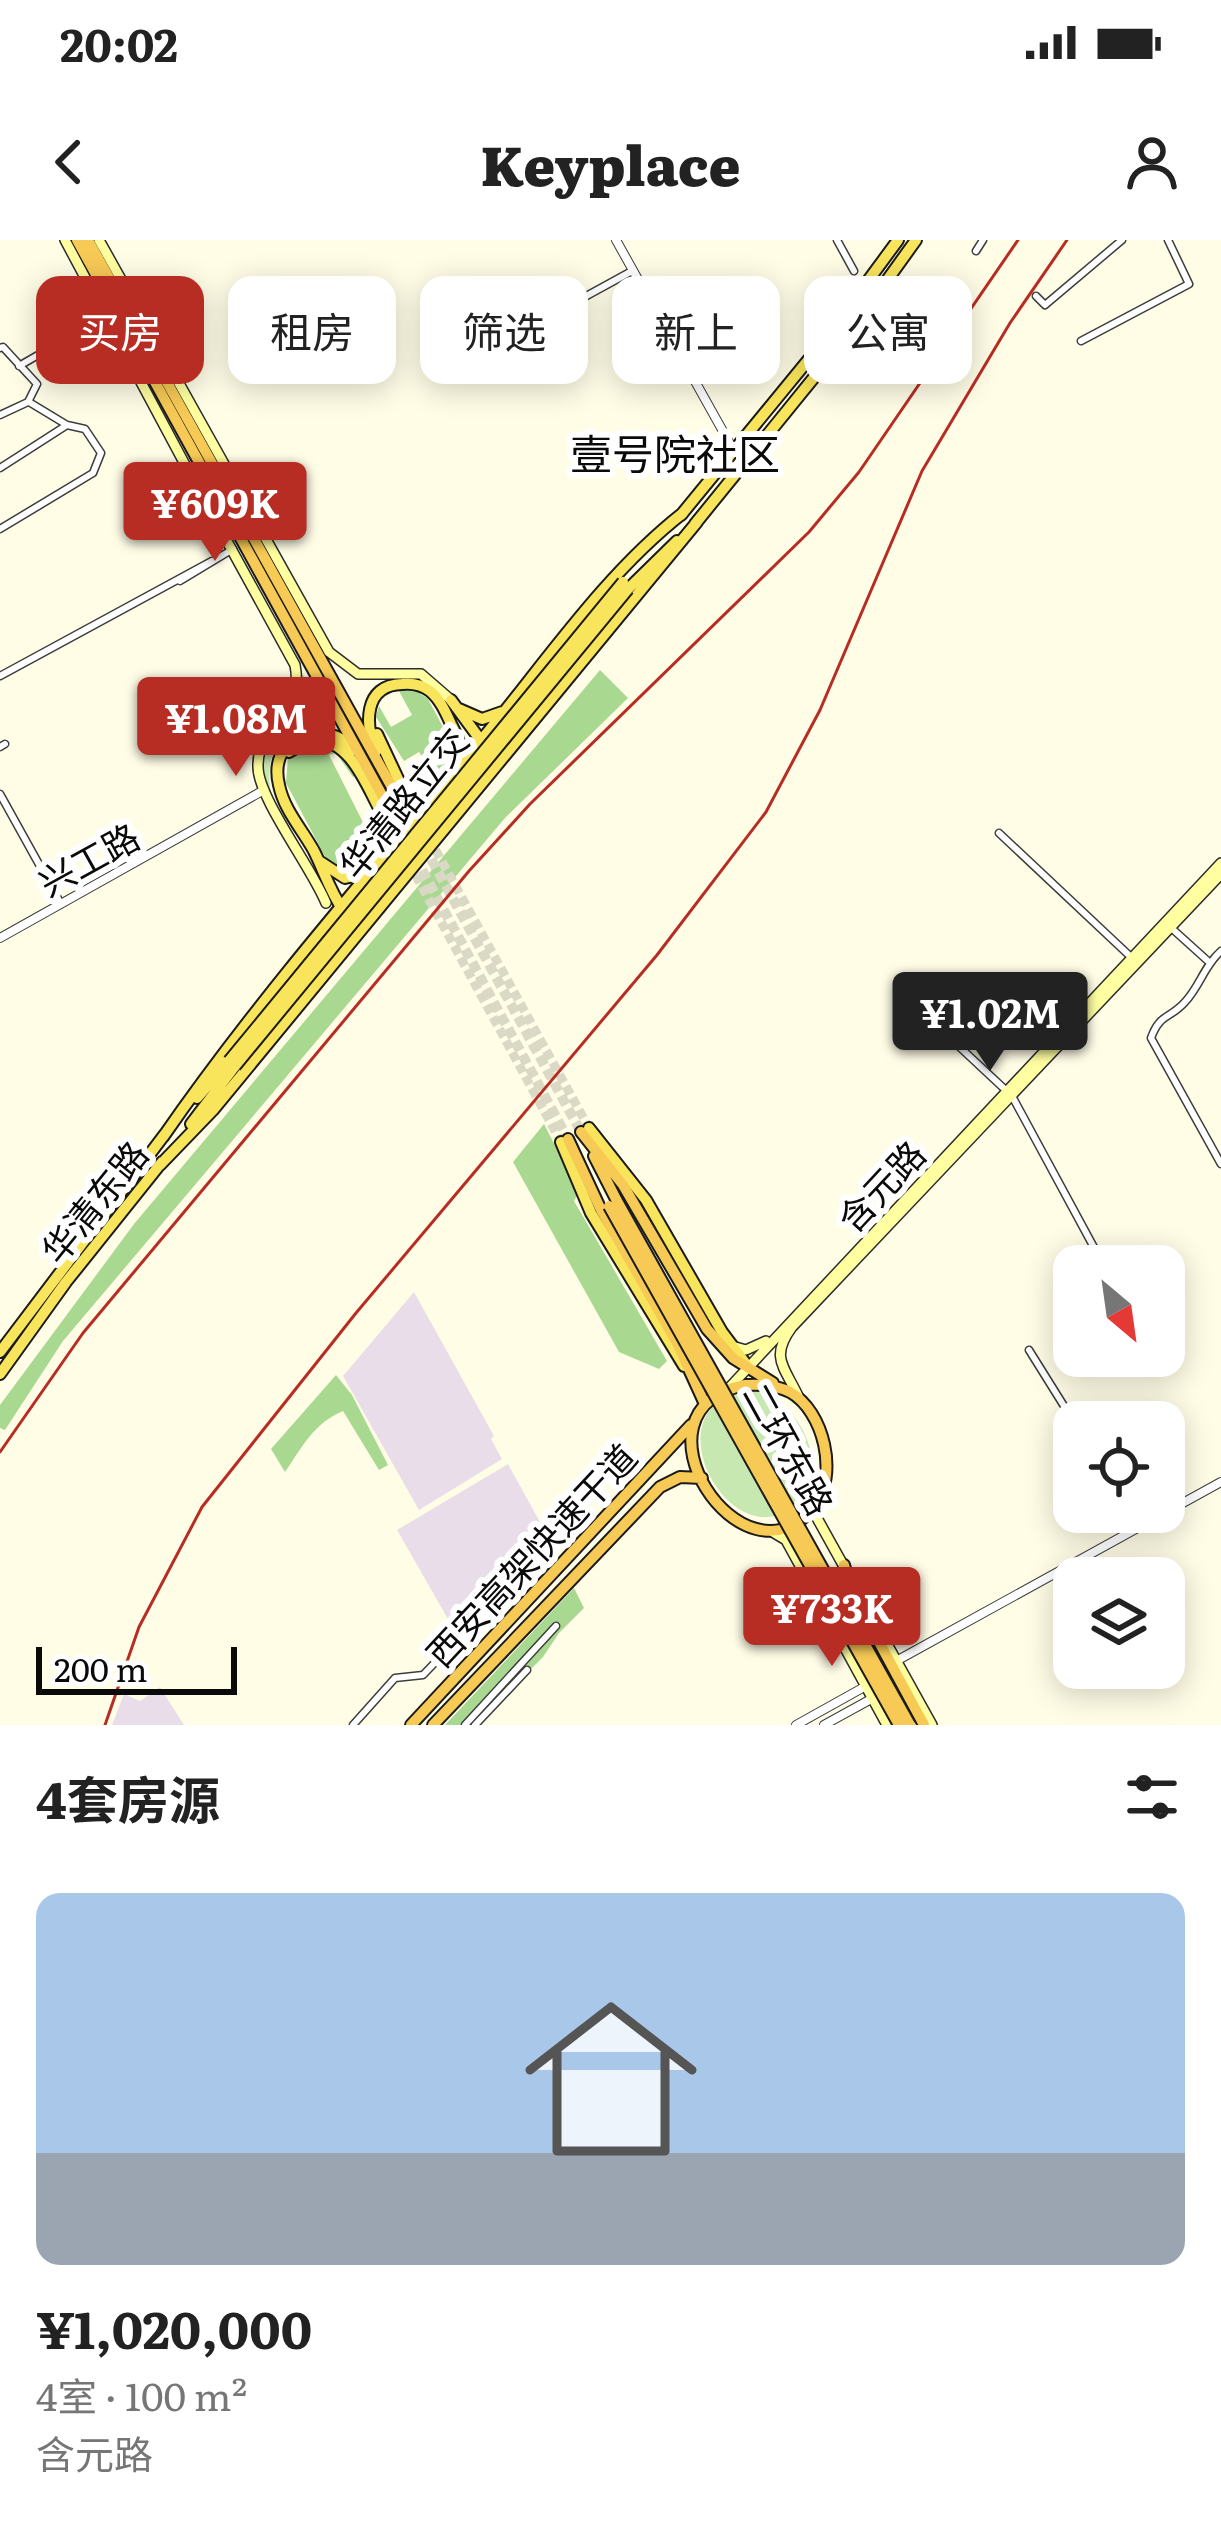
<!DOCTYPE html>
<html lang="zh">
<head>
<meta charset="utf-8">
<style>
  :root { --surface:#fff; --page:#f6f6f6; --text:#222; --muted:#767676; --accent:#b82d23 }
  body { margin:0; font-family:Literata,"Noto Sans SC",serif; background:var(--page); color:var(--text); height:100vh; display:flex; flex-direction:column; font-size:45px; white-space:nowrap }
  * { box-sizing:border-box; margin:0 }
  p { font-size:39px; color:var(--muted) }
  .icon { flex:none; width:66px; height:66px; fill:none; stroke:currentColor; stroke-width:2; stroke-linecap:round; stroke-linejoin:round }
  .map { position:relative; height:1485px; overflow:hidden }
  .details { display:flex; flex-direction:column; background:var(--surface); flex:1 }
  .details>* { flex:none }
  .hud { position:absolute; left:36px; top:36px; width:1149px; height:108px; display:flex; gap:24px }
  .needle { width:78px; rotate:151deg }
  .controls { position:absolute; left:1053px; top:1005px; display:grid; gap:24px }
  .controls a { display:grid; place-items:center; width:132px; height:132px; border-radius:24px; background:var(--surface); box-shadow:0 6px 30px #0003; font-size:60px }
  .scale { position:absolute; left:36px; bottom:30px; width:201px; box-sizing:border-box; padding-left:12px; border:6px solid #0a0a0a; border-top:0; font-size:33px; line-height:42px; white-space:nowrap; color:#0a0a0a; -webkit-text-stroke:9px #fff; paint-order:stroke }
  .price { position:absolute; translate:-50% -102px; padding:0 27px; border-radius:12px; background:var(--accent); color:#fff; font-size:39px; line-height:78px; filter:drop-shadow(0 3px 6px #0008) }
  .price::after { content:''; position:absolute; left:50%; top:72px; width:36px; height:27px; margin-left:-18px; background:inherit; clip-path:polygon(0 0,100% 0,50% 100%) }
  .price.current { background:#222; color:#fff }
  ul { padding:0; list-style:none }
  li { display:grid; align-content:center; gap:24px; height:636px; padding:0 36px }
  li span { display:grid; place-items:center; height:372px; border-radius:24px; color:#555 }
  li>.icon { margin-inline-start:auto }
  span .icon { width:216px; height:216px; fill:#fffc; stroke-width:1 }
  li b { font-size:51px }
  h2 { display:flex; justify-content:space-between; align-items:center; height:144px; padding:0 36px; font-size:51px }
  .pill { padding:0 42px; border-radius:24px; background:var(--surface); box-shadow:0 6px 30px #0003; font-size:42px; line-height:108px }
  .pill.current { background:var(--accent); color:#fff }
  .status { display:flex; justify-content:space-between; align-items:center; height:84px; padding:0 60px; background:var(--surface); direction:ltr }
  .status svg { height:33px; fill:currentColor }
  header { display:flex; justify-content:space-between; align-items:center; height:156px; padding:0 36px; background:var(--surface); font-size:54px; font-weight:800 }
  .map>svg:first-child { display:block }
</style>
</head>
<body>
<div class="status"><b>20:02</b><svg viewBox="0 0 49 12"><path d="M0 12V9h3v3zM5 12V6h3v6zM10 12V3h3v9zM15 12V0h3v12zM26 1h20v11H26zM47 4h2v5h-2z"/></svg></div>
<header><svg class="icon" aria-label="back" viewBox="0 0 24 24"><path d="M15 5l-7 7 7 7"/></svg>Keyplace<svg class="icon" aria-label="person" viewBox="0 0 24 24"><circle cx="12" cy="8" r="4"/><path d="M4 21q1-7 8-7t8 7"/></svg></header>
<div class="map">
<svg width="1221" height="1485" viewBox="0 0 1221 1485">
  <rect width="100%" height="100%" fill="#fffde6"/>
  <path fill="#e9dde9" d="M414 1052 494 1196 491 1199 502 1219 419 1270 343 1136Z
    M508 1224 557 1313 464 1407 397 1290Z
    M160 1447 184 1485H112L124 1454 140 1461Z"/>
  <path fill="#c8e8b2" d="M295 420 334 489C285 470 261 513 272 556 241 503 286 499 297 460 300 447 297 433 295 420Z
    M753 1150C799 1158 835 1230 795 1265 730 1322 643 1160 753 1150Z"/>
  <path fill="#a9d891" d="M600 430 628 458 505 578 63 1101 5 1190 0 1188V1165L134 984Z
    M399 451H417L428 459 453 506 452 522 424 556 417 545 432 536 431 530 438 525 434 519 426 523 419 512 404 521 376 477 379 466 391 487 412 475Z
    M323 502 344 517 356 535 353 537 336 513 329 515 378 612 359 632 338 630 329 624 286 543 288 517 300 505Z
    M544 884 579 952 574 961 667 1121 659 1129 619 1112 513 922Z
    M336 1135 352 1155 388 1225 379 1230 343 1171C313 1184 303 1206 285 1232L271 1209Z
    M574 1348 584 1368 559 1393 543 1417 475 1485H445Z"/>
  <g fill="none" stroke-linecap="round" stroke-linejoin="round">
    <path stroke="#dad9c5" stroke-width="9" stroke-dasharray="9 4.5" stroke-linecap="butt" d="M380 570 398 603
      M429 598 589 888
      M409 623 561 902"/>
    <path stroke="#dad9c5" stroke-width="10" stroke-dasharray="10 5" stroke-linecap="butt" d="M399 560 415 589
      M388 566 407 600
      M424 606 581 892
      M415 617 568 899"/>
    <g stroke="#3d3d3d" stroke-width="9">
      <path id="minor" d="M837 0 854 31
        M976 11 983 0
        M1036 56 1045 65 1122 0
        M1081 101 1189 44 1168 0
        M0 108 3 107 37 144 28 162 0 175
        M19 126 104 77
        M455 128 632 31
        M29 162 67 185
        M0 228 67 185 85 189 101 213 93 233 0 289
        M180 341 233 309
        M0 436 212 321
        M0 507 5 504
        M0 554 61 664
        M999 593 1132 718
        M1168 685 1209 722
        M1221 711C1204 726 1200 746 1185 762 1170 779 1160 773 1151 798L1221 924
        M935 784 1012 856 1104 1026
        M1029 1110 1074 1182
        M1130 1272 1138 1285
        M353 1485 395 1438 423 1435 449 1408
        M465 1485 556 1386
        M475 1485 527 1430"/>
    </g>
    <g stroke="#3d3d3d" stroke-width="10">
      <path id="tertiary" d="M616 0 734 211
        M0 698 264 550
        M898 1420 1221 1242
        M796 1485 866 1446
        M824 1485 873 1458"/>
    </g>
    <g stroke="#2c2c2c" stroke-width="12">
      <path id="secondary" d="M65 0 189 232 226 273
        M99 0 329 412 358 434H421L451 460
        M189 232 295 425C305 477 257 482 258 527 258 558 312 628 326 663
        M732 1106 746 1110 766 1101
        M729 1148 1221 623
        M799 1158C785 1127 769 1118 792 1087L1221 634
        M812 1269 932 1485
        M771 1291 786 1300 887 1485"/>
    </g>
    <g stroke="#1b1b1b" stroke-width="14">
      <path id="primary" d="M681 275 823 102 898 0
        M695 284 842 103 916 0
        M628 349 677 301
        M451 460 485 506
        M459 469 482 479 502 472
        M377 494 406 556
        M376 511C365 485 363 445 402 444 411 443 422 445 430 451 440 459 446 473 451 484 458 497 463 507 460 521
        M289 512 312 499C350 499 365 542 380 570
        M319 621 345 638 366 633
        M343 670C330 651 324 631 314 611 302 589 284 570 279 545 267 495 324 476 355 510
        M197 858 229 821
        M191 884 235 826
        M589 888 646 960 722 1092 746 1124
        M163 897C260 757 374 628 483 498 546 422 605 334 683 273
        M561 902 591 973 684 1126
        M160 925 213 870 697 282
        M0 1112 165 894
        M0 1134 66 1042 162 922"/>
    </g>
    <g stroke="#1b1b1b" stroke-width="14">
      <path id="trunk" d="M77 0 388 566
        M88 0 399 560
        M581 892 623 945 707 1089 733 1118 773 1143
        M568 899 601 970 678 1105 704 1162
        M594 916 617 961
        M745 1145C759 1144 776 1145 790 1152 824 1171 839 1235 814 1267 743 1356 620 1169 745 1145Z
        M844 1325 852 1352 924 1485
        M816 1352 830 1372
        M411 1485 691 1185
        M433 1485 660 1247 680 1237 702 1238"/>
    </g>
    <use href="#minor" stroke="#fff" stroke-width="6"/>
    <use href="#tertiary" stroke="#fff" stroke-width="8"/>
    <use href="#secondary" stroke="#ffffa1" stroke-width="9"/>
    <use href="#primary" stroke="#f9e55c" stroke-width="10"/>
    <use href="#trunk" stroke="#f7ca56" stroke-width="10"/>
    <path stroke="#b82d23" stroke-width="3" d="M0 1212 83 1093 469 631 530 564 809 292 859 232 1018 0
      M105 1485 139 1387 202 1267 356 1073 657 715 766 572 820 470 922 231 1010 83 1067 0"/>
    <g stroke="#1b1b1b" stroke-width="14" stroke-linecap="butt">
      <path id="primary-bridge" d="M229 821 623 342
        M235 826 628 349"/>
    </g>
    <g stroke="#1b1b1b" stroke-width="14" stroke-linecap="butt">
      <path id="trunk-bridge" d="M617 961 910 1485
        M609 966 899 1485"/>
    </g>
    <use href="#primary-bridge" stroke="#f9e55c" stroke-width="10"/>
    <use href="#trunk-bridge" stroke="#f7ca56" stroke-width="10"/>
  </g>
  <g text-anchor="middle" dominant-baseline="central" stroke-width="12" stroke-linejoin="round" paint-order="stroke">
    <g font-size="36" fill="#0a0a0a" stroke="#fff">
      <text transform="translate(402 562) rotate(-51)">华清路立交</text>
      <text transform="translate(88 618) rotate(-29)">兴工路</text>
      <text transform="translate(880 945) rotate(-47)">含元路</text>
      <text transform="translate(93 961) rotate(-51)">华清东路</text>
      <text transform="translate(790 1208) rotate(61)">二环东路</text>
      <text transform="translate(530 1314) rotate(-47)">西安高架快速干道</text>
    </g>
    <g font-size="42" fill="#0a0a0a" stroke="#fff">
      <text x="675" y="212">壹号院社区</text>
    </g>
  </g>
</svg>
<div class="controls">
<a><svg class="needle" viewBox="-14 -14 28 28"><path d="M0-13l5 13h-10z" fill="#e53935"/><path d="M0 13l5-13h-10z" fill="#767676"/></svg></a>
<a><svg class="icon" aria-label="locate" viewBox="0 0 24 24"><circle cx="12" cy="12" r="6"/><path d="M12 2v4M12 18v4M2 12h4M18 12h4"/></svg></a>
<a><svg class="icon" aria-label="layers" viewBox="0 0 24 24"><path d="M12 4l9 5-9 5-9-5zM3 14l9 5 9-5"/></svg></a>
</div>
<div class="scale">200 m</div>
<b class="price" style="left:215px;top:324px">¥609K</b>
<b class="price" style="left:236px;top:539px">¥1.08M</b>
<b class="price current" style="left:990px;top:834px">¥1.02M</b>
<b class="price" style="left:832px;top:1429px">¥733K</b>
<div class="hud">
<a class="pill current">买房</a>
<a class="pill">租房</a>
<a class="pill">筛选</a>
<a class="pill">新上</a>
<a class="pill">公寓</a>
</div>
</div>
<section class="details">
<h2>4套房源<svg class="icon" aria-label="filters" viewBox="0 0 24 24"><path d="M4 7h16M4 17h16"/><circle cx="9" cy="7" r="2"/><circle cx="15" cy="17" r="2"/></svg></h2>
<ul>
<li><span style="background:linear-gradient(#a9c7e8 70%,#9aa5b1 0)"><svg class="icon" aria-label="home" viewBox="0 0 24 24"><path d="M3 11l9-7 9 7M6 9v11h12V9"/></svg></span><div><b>¥1,020,000</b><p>4室 · 100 m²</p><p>含元路</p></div></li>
</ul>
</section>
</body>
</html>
